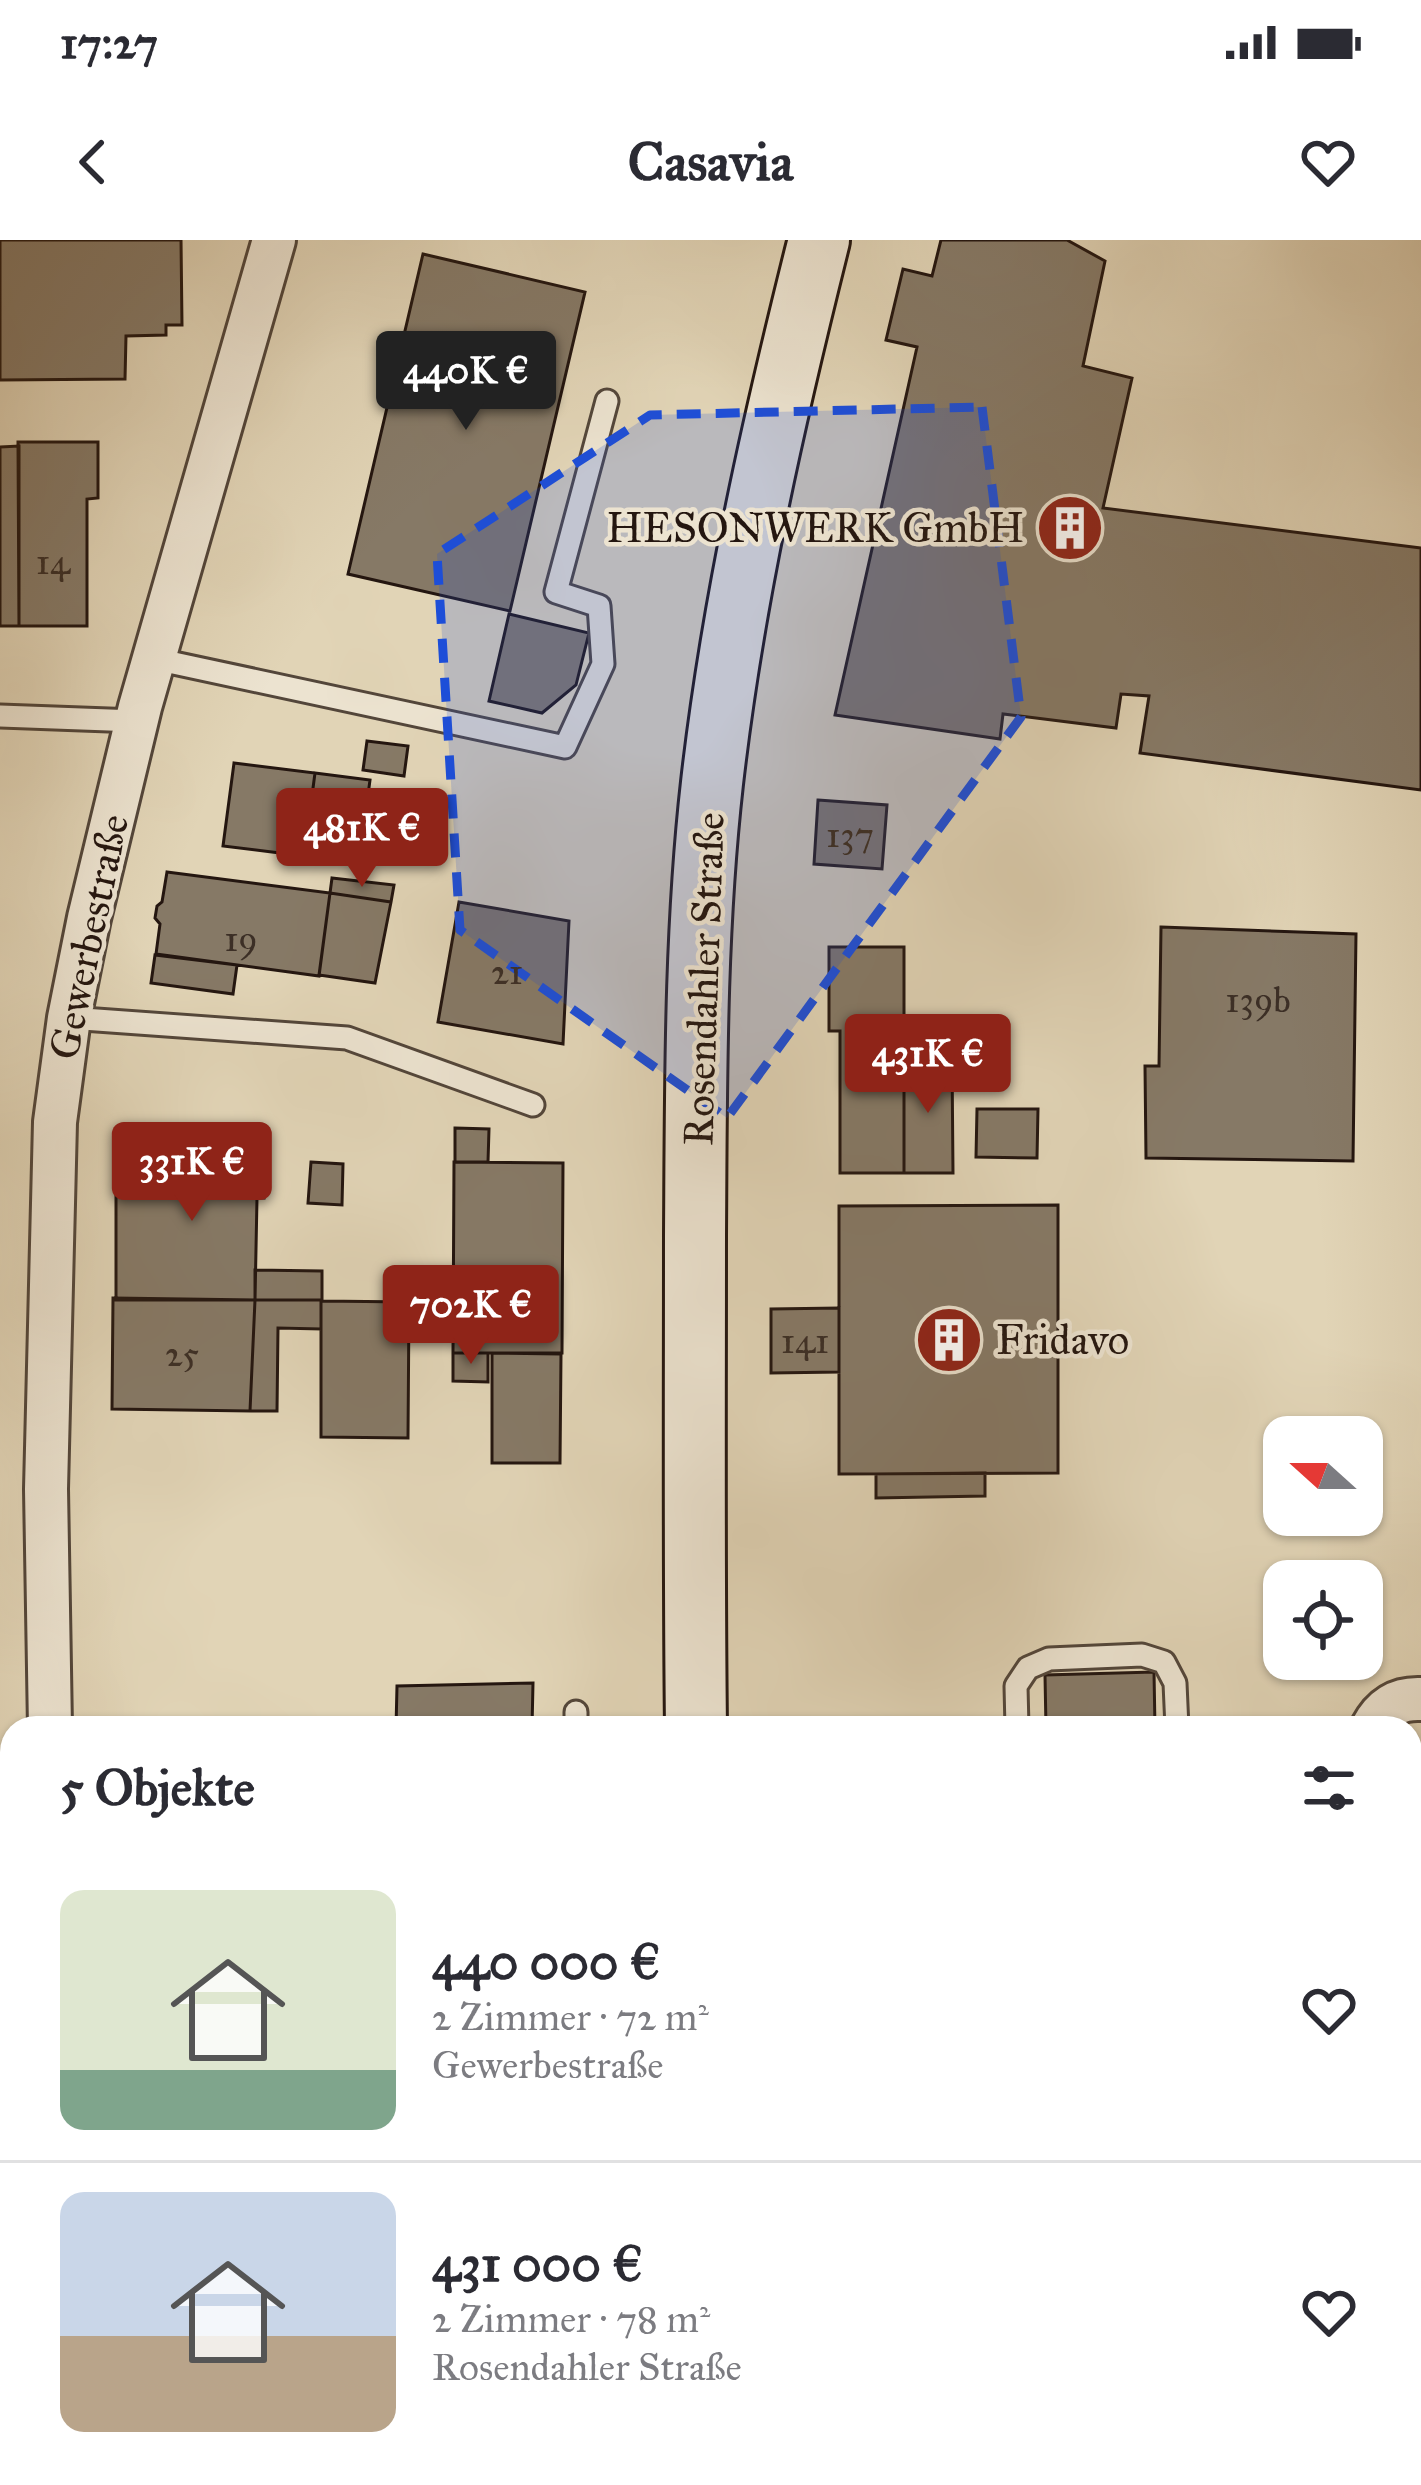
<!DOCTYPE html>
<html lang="de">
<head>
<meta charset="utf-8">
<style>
  :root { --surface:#fff; --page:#f2f2f3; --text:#2b2b33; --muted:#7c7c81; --line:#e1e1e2; --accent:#8f2418 }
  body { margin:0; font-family:"IM FELL Great Primer",serif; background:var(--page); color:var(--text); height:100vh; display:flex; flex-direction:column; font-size:45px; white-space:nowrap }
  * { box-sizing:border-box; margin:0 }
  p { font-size:39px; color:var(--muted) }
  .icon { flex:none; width:66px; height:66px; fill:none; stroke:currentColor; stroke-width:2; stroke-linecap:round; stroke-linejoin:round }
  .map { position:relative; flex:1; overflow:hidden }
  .drawer { position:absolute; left:0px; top:1476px; width:1422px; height:771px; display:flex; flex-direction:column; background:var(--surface); border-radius:36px 36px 0 0; box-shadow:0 3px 9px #0004 }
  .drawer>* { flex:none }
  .needle { width:78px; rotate:291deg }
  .tools { position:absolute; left:1263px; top:1176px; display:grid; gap:24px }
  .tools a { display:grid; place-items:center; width:120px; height:120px; border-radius:24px; background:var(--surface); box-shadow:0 3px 9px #0004; font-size:60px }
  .price { position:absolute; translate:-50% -102px; padding:0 27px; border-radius:12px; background:var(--accent); color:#fff; font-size:39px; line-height:78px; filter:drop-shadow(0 3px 6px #0008) }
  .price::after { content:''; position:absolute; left:50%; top:72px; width:36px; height:27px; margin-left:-18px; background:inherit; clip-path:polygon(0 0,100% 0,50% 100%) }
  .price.selected { background:#222; color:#fff }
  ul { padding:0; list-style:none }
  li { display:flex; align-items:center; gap:36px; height:300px; padding:0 60px }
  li+li { border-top:3px solid var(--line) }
  li span { display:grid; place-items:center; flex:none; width:336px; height:240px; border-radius:24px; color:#555 }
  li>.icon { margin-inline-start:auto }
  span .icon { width:144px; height:144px; fill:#fffc; stroke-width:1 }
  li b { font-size:51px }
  h2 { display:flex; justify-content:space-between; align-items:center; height:144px; padding:0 60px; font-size:51px }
  .status { display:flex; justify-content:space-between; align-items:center; height:84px; padding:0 60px; background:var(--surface); direction:ltr }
  .status svg { height:33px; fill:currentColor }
  header { display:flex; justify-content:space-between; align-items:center; height:156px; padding:0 60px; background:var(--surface); font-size:54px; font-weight:700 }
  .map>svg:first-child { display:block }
</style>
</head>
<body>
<div class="status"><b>17:27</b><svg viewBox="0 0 49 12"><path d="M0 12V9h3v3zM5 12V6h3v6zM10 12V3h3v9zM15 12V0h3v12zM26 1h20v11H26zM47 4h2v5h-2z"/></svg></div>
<header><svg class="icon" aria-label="back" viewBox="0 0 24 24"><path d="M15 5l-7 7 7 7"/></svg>Casavia<svg class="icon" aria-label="heart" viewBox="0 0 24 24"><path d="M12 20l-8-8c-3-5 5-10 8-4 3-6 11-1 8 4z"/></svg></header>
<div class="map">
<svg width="1421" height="2245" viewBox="0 0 1421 2245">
  <defs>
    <pattern id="grass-tufts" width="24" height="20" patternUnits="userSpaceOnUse" patternTransform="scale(3)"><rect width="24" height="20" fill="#c1b49a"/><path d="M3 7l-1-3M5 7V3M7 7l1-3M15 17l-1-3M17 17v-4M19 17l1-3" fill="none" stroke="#a69a84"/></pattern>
  </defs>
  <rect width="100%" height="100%" fill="#e1d4b6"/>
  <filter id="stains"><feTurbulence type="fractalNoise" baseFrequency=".00167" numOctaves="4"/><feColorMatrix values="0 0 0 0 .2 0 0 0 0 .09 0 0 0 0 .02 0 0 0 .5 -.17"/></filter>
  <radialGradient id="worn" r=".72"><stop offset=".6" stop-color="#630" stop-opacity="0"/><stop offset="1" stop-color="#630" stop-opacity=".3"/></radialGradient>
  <path fill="url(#grass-tufts)" stroke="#726555" stroke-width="3" d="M1072 2235H1328L1329 2245H1072Z"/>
  <path fill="#867966" stroke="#241610" stroke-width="3" d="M0 0H181L182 85H166V95L126 96 125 139 0 140Z
    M941 0H1067L1105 21 1083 126 1132 138 1103 268 1421 308V550L1140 513 1149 456 1121 454 1116 488 1003 474 1000 499 835 475 917 107 886 100 903 29 932 36Z
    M423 14 585 52 510 371 348 334Z
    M18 202H98V258L87 259V386H19Z
    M19 206V386H0V207Z
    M509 374 589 393 576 445 542 473 489 461Z
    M367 501 408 506 404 536 363 530Z
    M234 523 315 533 304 616 223 606Z
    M315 533 370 540 359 623 304 616Z
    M818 560 887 565 882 629 814 624Z
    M167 632 330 653 319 736 156 714 160 684 155 678 157 666 162 662Z
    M332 638 394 645 391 662 330 653Z
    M330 653 391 662 375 743 319 735Z
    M459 662 569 681 563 804 438 782Z
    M1161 687 1356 694 1353 921 1146 918 1145 826H1159Z
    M829 707H904V933H840V791H829Z
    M155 715 237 725 233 754 151 743Z
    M904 818H952L953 933H904Z
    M977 869H1038L1037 918 976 917Z
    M455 888 489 889 488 922H455Z
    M159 894H242V916H264V958H257L255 1060H116V948H159Z
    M311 922 343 924 342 965 308 963Z
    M454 922 563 923 562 1113H453Z
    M1058 965V1233L839 1234V966Z
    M255 1030 322 1031V1060H255Z
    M113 1058 255 1060 250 1171 112 1169Z
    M255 1060H321V1089L278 1088 277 1171H250Z
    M321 1061 409 1062 408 1198 321 1197Z
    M839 1068V1132L771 1133V1069Z
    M453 1113H488V1142L453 1141Z
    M492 1113 561 1114 560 1223H492Z
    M985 1233V1256L876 1258V1234Z
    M1154 1432 1155 1488H1046L1045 1435Z
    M533 1443 532 1488H396L397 1446Z
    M1421 2034V2245H1357L1356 2235H1410V2036Z
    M413 2235H542L543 2245H308Z"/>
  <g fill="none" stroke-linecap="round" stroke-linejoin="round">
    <g stroke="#53463a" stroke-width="27">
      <path id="service" d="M155 419 565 507 603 424 599 366 556 352 607 161
        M0 476 136 481
        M69 778 347 798 533 865
        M576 1488V1472
        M1017 1488 1016 1446 1028 1428 1049 1419 1142 1415 1164 1422 1175 1443 1177 1488
        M1410 1763 1421 1762"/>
    </g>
    <g stroke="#53463a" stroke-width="48">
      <path id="minor" d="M50 1488 46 1249 55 882 69 778 89 678 140 467 274 0
        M1372 1488C1383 1467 1398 1458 1421 1459
        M1410 1587 1421 1576
        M58 2235V2245"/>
    </g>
    <g stroke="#241610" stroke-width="66">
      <path id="secondary" d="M696 1488C694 1324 695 1161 695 997 696 846 695 694 712 543 733 359 774 179 819 0
        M692 2245V2235"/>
    </g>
    <use href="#service" stroke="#ece3d0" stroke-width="21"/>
    <use href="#minor" stroke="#ece3d0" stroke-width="42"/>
    <use href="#secondary" stroke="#ece3d0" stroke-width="60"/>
  </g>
  <path fill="#1d4ed8" fill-opacity="0.2" stroke="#1d4ed8" stroke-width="9" stroke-dasharray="24 15" stroke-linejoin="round" d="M982 167 1021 477 727 878 460 690 437 314 650 175Z"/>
  <defs>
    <g id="building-disc" transform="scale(3.45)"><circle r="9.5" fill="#8f2418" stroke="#ece3d0"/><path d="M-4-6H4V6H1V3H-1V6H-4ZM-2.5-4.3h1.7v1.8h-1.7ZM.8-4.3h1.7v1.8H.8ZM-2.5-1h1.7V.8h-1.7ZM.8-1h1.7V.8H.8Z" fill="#fff"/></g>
  </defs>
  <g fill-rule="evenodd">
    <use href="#building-disc" x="1070" y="288"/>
    <use href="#building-disc" x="949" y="1100"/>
  </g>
  <g text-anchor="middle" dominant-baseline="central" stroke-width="9" stroke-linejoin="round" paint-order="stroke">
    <g font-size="36" fill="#3c2f26">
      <text x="53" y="322">14</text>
      <text x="850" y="595">137</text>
      <text x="241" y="699">19</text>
      <text x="507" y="732">21</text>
      <text x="1258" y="760">139b</text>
      <text x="805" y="1101">141</text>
      <text x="182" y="1114">25</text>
    </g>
    <g font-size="42" fill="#241610" stroke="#ece3d0" text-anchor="end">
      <text x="1024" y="288">HESONWERK GmbH</text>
      <text x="996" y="1100" text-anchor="start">Fridavo</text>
    </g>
    <g font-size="42" fill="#241610" stroke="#ece3d0">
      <text transform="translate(89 697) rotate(-78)">Gewerbestraße</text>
      <text transform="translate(704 739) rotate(-88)">Rosendahler Straße</text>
    </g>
  </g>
  <rect width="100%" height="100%" filter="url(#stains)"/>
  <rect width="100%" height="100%" fill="url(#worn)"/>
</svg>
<div class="tools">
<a><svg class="needle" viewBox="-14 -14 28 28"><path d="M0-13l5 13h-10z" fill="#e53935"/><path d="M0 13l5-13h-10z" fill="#7c7c81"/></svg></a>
<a><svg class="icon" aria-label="locate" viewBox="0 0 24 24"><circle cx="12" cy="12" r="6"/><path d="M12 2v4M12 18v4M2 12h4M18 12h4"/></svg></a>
</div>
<b class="price selected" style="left:466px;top:193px">440K €</b>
<b class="price" style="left:362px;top:650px">481K €</b>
<b class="price" style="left:928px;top:876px">431K €</b>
<b class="price" style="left:192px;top:984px">331K €</b>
<b class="price" style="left:471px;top:1127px">702K €</b>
<section class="drawer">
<h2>5 Objekte<svg class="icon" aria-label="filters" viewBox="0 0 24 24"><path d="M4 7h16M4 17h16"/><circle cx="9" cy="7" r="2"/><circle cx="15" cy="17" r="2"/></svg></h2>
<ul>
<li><span style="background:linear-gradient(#dfe7d0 75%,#7fa58c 0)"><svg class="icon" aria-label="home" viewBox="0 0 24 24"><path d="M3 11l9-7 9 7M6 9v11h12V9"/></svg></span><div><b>440 000 €</b><p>2 Zimmer · 72 m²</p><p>Gewerbestraße</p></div><svg class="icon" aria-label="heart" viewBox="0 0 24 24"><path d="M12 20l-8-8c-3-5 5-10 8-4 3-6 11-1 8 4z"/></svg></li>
<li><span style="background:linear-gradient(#c9d6e8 60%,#b9a48a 0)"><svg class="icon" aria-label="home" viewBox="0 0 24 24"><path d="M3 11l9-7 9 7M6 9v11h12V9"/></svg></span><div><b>431 000 €</b><p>2 Zimmer · 78 m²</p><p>Rosendahler Straße</p></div><svg class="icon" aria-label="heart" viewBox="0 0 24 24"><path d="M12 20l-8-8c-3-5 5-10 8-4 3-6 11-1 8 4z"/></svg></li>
</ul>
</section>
</div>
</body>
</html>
